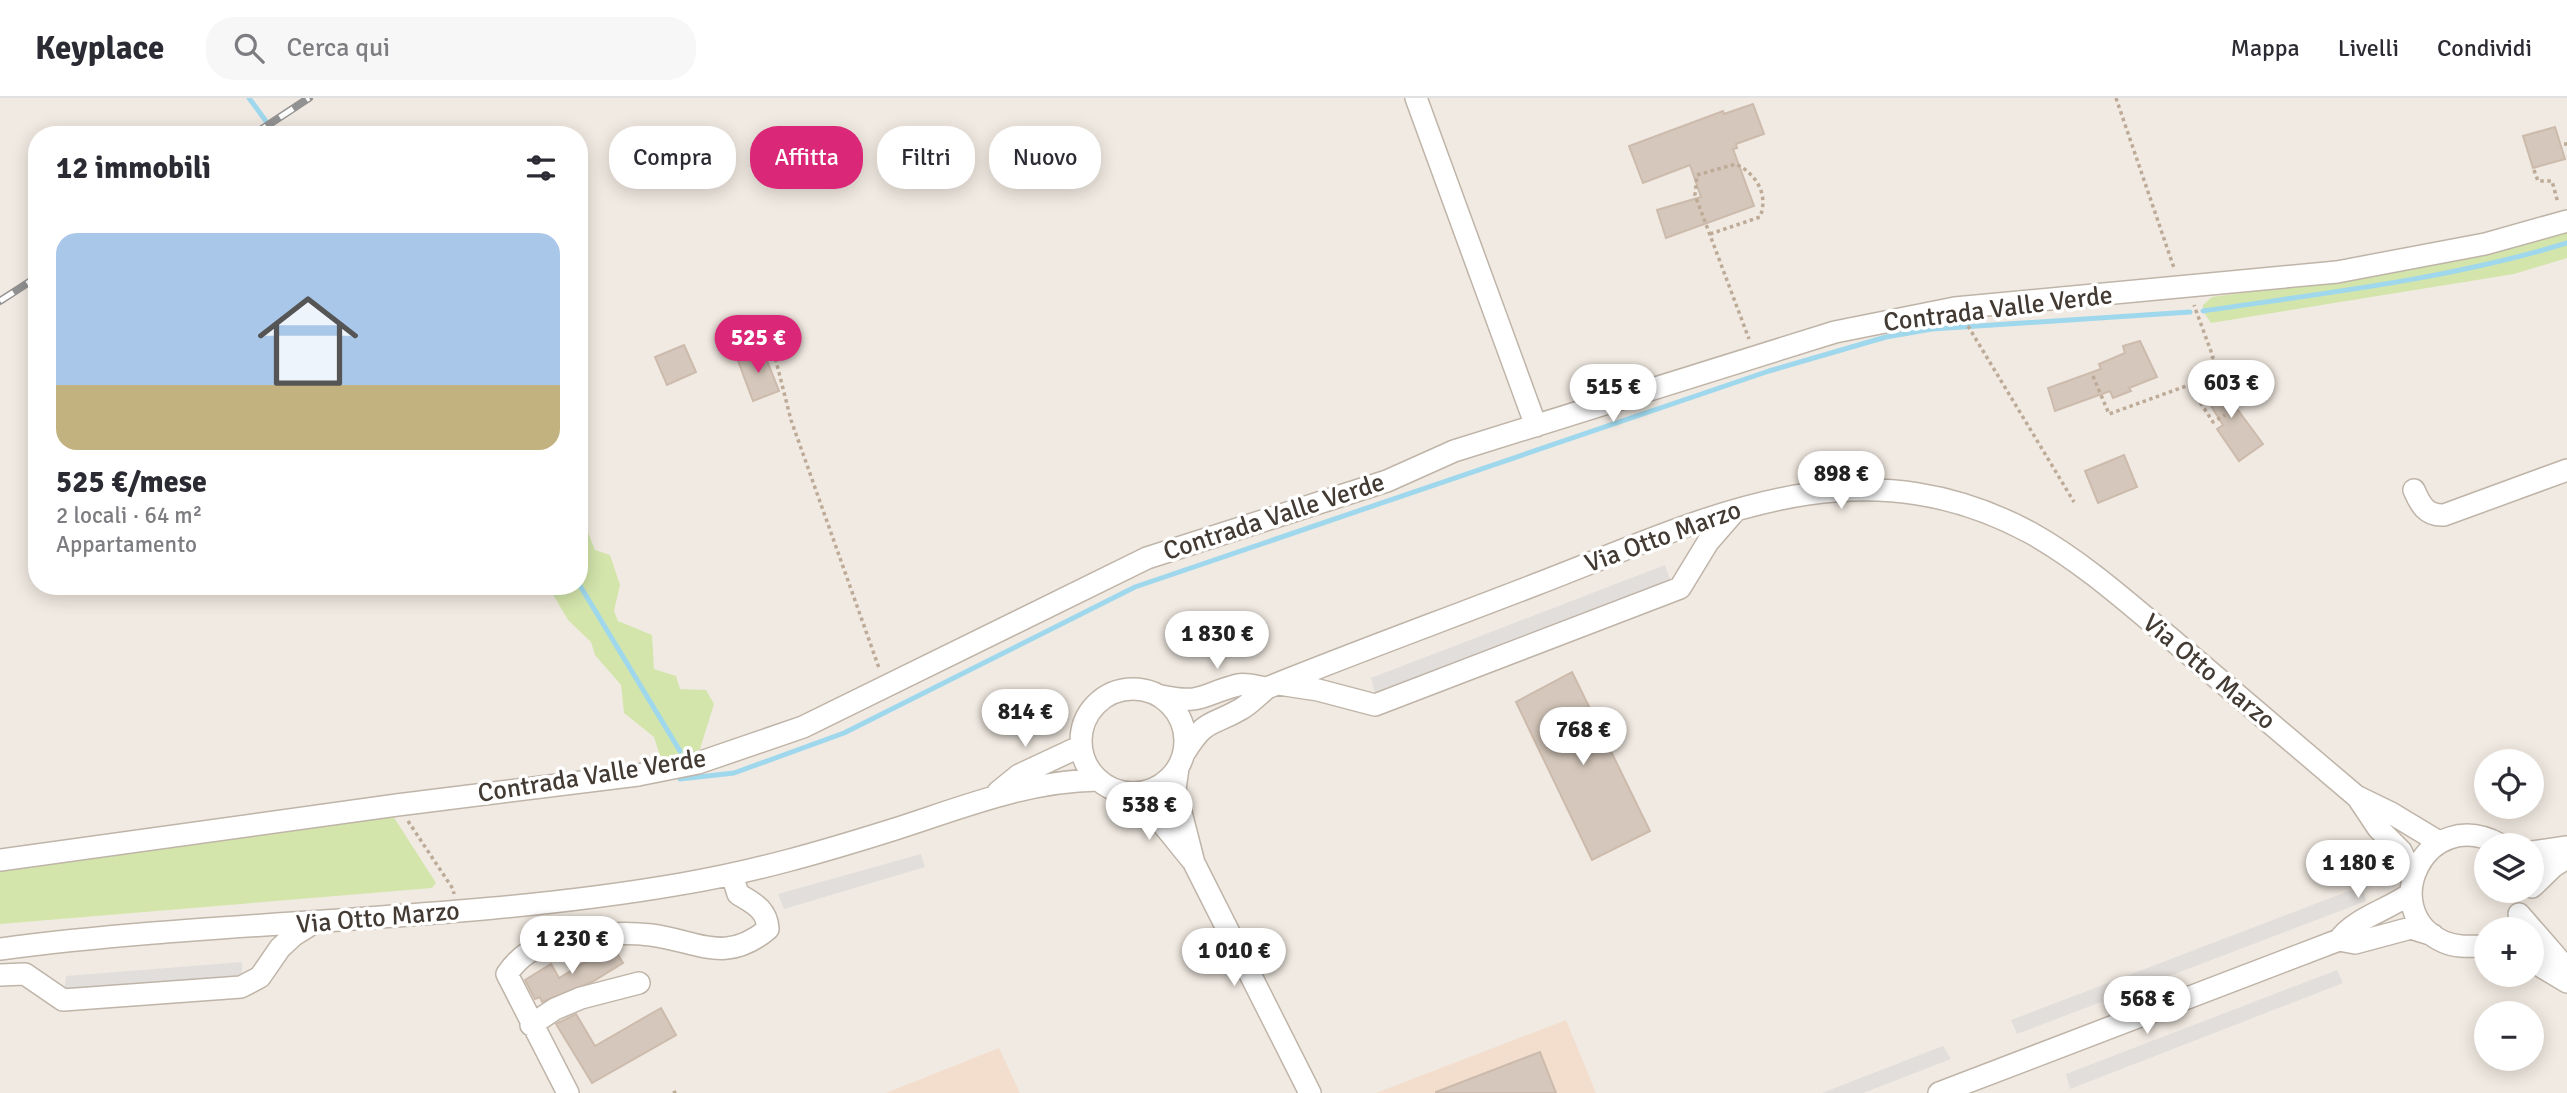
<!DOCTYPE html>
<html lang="it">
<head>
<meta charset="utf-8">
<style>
  :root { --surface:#fff; --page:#f7f7f7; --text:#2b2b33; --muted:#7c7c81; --line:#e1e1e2; --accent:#db2777 }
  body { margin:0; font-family:Signika,sans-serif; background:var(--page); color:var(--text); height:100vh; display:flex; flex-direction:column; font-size:26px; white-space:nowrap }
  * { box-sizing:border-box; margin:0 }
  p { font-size:23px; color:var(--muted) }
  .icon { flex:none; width:38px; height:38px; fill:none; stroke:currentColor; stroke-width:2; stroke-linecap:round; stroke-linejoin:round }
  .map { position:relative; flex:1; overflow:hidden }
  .side { position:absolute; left:28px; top:28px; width:560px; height:469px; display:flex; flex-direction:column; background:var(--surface); border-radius:28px; box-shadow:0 4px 18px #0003 }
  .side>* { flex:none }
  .banner { position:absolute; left:609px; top:28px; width:665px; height:63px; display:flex; gap:14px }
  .buttons { position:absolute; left:2474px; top:651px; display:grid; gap:14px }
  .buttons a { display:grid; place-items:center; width:70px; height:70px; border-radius:50%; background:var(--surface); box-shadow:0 4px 18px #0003; font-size:35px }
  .price { position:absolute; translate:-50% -60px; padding:0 16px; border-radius:24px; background:#fff; color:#222; font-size:23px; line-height:46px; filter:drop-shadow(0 2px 4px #0008) }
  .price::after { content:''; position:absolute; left:50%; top:42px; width:21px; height:16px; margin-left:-10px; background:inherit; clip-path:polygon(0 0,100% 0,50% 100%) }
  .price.active { background:var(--accent); color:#fff }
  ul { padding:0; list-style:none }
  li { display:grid; align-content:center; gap:14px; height:371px; padding:0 28px }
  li+li { border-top:2px solid var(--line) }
  li span { display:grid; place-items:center; height:217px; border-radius:21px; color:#555 }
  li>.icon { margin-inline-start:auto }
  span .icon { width:126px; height:126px; fill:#fffc; stroke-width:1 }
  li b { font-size:30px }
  h2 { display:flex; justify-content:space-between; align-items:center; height:84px; padding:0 28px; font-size:30px }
  .tag { padding:0 24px; border-radius:28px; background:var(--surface); box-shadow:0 4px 18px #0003; font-size:24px; line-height:63px }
  .tag.active { background:var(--accent); color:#fff }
  header { display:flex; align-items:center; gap:42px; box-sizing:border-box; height:98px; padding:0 35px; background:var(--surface); border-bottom:2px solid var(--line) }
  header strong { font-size:33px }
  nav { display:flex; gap:38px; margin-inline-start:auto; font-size:24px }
  .search { width:490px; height:63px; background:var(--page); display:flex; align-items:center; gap:18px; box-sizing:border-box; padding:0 24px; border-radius:28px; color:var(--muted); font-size:26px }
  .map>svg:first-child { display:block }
</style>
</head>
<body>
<header>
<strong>Keyplace</strong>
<div class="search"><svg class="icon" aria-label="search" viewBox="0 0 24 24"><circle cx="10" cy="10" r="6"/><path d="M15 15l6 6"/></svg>Cerca qui</div>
<nav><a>Mappa</a><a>Livelli</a><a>Condividi</a></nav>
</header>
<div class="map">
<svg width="2567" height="995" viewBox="0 0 2567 995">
  <rect width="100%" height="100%" fill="#f1eae2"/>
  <path fill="#f3decd" d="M1566 922 1596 995H1376Z
    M999 950 1020 995H886Z"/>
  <path fill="#d3e5ab" d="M2567 134V160L2514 176 2211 225 2203 213V207L2212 199C2331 182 2452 169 2567 134Z
    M579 412 595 452 610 457 620 487 614 513 618 523 652 537 654 571 676 578 680 591 706 592 714 606 699 654 661 661 654 639 624 615 621 587 595 557 591 544 568 522 548 488H579Z
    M393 718 436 785 432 790 0 826V772Z"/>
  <path fill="#e1dedb" d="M1665 467 1670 481 1375 595 1371 580Z
    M921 756 925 769 784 811 778 796Z
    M2362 788 2366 803 2017 936 2011 922Z
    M242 864V877L64 893 66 878Z
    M2337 872 2343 885 2070 991 2066 976Z
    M1943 948 1951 961 1863 995H1822Z"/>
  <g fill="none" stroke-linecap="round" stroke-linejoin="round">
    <path stroke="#9fd8ed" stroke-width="5" d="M249 0 276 37
      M2203 213C2324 195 2450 181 2567 145
      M579 486 680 653
      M680 681 734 675 844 635 1135 489 1769 273 1886 239 1932 231 2190 214"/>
  </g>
  <path fill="#d5c7bb" stroke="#ccbbac" stroke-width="2" d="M1753 6 1764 36 1736 46 1737 50 1733 51 1754 108 1666 140 1657 112 1701 99 1690 67 1643 85 1629 48 1723 13 1724 16Z
    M2555 29 2565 61 2533 70 2523 38Z
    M2140 243 2157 279 2129 290 2131 293 2113 300 2110 293 2055 313 2048 290 2101 271 2099 266 2125 255 2123 248Z
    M684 247 696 274 667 287 655 259Z
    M762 250 779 293 753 303 737 260Z
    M2220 278 2236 302 2232 304 2263 346 2239 363 2217 331 2223 327 2200 290Z
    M2124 357 2137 389 2098 405 2085 373Z
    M1572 574 1650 733 1592 762 1516 604Z
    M610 849H613L623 865 592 884 542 904 540 899 535 901 525 882 551 866 559 880Z
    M661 910 676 937 592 985 556 926 576 916 595 948Z
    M1540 954 1556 995H1436V994Z"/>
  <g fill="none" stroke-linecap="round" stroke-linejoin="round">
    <g stroke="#bfb4a8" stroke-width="24">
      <path id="minor" d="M1416 0 1536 328
        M2414 392C2420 406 2426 418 2444 417L2567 372
        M1279 586 1318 592 1375 607 1680 490 1708 444 1735 413
        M1081 643a52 52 0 1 1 104 0a52 52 0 1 1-104 0Z
        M1161 598C1203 607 1202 596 1238 587 1247 585 1258 589 1267 590
        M1185 654C1206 620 1210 629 1241 611 1250 606 1258 597 1267 590 1356 554 1447 521 1537 486 1704 422 1855 340 2031 435 2081 463 2125 502 2169 539 2231 592 2294 645 2356 698L2391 715 2439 744
        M1178 670 1175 691 1194 765 1310 995
        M998 694 1019 677 1081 648
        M1125 695C1154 709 1171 738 1192 762
        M2358 700 2378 730 2401 753 2413 779
        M2532 754 2567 749
        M0 762 397 707 638 677 698 665 803 629 1147 460 1387 383 1454 353 1835 234 1955 210 2337 174 2485 146 2567 123
        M2532 789 2554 768 2567 760
        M2519 816 2567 871
        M2339 842C2353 821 2390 811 2411 795
        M2487 848C2472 848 2458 850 2444 844 2375 814 2425 704 2501 747
        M0 851C226 821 456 825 681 786 753 774 822 754 892 732 961 710 1025 683 1098 682
        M2532 863 2567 884
        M0 877 25 876 63 902 241 889 260 879 280 850 294 837 310 827
        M531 927 555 911 581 900 639 885
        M568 995 507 876C513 867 520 860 529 854 558 837 619 833 651 837 698 843 725 867 768 831 767 811 753 805 738 796L732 776
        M1939 995 2339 842 2355 845 2411 830 2433 837"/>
    </g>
    <path stroke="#bdaa97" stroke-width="3.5" stroke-dasharray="3.5 3.5" stroke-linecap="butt" d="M2116 0 2174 170
      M2564 46H2567
      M2534 72 2538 83H2552L2558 105
      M1710 136 1760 119C1769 96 1756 76 1736 66L1697 77 1695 97 1749 241
      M1968 228 2074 404
      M772 247 791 322 879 570
      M2093 278 2109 316 2189 287 2213 259 2194 207
      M2189 287 2213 324 2225 317
      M408 723 453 791 454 796
      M673 995 679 993"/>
    <use href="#minor" stroke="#fff" stroke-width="21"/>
    <g stroke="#929292" stroke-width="8">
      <path id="rail" d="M253 37 309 0
        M0 203 37 179"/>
    </g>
    <use href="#rail" stroke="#fff" stroke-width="5" stroke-dasharray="16" stroke-linecap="butt"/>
  </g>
  <g text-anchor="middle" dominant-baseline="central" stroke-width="7" stroke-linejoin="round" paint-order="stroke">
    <g font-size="26" fill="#423a33" stroke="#fff">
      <text transform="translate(1998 211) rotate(-7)">Contrada Valle Verde</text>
      <text transform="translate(1274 419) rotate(-18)">Contrada Valle Verde</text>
      <text transform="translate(1663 439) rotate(-20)">Via Otto Marzo</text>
      <text transform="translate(2209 574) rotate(40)">Via Otto Marzo</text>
      <text transform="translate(592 678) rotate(-9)">Contrada Valle Verde</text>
      <text transform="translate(378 820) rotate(-5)">Via Otto Marzo</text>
    </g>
  </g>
</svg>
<div class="buttons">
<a><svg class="icon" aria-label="locate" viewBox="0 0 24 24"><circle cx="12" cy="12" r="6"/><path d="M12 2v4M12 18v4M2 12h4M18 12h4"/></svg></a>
<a><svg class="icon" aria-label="layers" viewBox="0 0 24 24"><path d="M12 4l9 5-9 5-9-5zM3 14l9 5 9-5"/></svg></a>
<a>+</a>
<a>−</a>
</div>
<b class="price active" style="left:758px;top:277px">525 €</b>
<b class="price" style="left:2231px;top:322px">603 €</b>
<b class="price" style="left:1613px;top:326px">515 €</b>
<b class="price" style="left:1841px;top:413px">898 €</b>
<b class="price" style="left:1217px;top:573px">1 830 €</b>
<b class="price" style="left:1025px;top:651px">814 €</b>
<b class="price" style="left:1583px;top:669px">768 €</b>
<b class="price" style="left:1149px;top:744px">538 €</b>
<b class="price" style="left:2358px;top:802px">1 180 €</b>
<b class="price" style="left:572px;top:878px">1 230 €</b>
<b class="price" style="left:1234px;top:890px">1 010 €</b>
<b class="price" style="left:2147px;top:938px">568 €</b>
<div class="banner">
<a class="tag">Compra</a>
<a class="tag active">Affitta</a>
<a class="tag">Filtri</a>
<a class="tag">Nuovo</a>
</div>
<section class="side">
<h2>12 immobili<svg class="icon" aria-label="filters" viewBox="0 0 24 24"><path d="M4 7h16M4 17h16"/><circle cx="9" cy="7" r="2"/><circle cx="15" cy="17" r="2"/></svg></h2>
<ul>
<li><span style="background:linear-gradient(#a9c7e8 70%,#c2b280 0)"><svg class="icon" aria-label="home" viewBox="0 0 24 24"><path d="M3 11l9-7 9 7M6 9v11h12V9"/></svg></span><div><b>525 €/mese</b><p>2 locali · 64 m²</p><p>Appartamento</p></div></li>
</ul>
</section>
</div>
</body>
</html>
